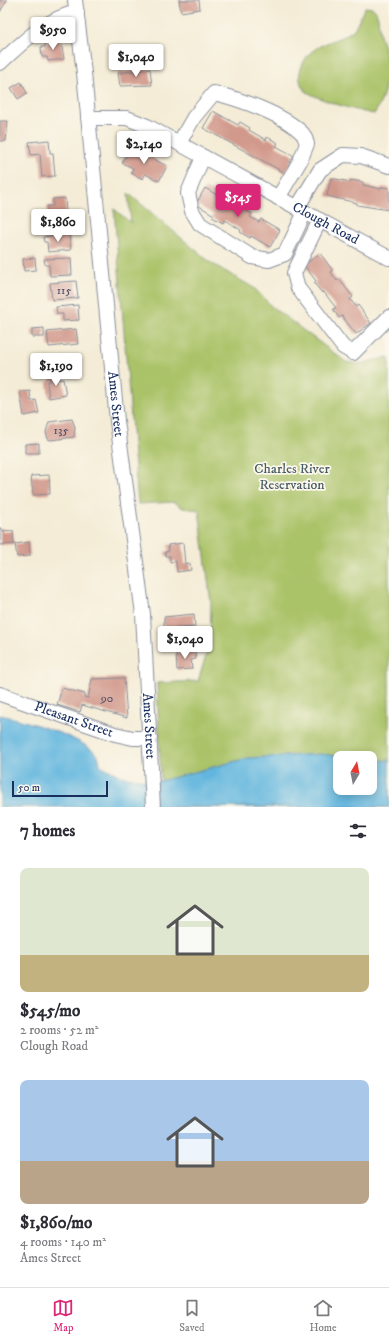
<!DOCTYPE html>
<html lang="en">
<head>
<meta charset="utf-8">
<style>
  :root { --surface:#fff; --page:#f2f2f3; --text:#2b2b33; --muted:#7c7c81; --line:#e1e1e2; --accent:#db2777 }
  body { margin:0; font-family:"IM FELL DW Pica",serif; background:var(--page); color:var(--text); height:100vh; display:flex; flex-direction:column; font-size:15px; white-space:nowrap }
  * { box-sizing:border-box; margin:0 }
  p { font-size:13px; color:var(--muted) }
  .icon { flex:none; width:22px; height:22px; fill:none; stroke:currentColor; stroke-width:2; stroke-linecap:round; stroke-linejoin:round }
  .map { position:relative; height:807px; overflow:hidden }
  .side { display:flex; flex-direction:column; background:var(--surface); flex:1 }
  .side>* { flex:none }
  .needle { width:26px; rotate:10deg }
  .controls { position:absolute; left:333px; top:751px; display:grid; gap:8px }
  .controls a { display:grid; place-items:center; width:44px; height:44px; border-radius:8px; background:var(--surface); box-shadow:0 2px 10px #0003; font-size:20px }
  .scale { position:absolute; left:12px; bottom:10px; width:96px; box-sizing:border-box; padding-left:4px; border:2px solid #1b2f5e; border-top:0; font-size:11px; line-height:14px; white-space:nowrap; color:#1b2f5e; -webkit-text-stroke:3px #fbf7ec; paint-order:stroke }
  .price { position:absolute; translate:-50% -34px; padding:0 9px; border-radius:4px; background:#fff; color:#222; font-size:13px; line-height:26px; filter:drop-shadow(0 1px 2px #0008) }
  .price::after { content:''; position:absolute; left:50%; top:24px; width:12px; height:9px; margin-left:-6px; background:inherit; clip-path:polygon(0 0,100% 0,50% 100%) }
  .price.selected { background:var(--accent); color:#fff }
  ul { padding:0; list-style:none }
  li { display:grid; align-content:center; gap:8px; height:212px; padding:0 20px }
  li span { display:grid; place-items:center; height:124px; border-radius:8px; color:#555 }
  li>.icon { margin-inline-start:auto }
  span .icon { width:72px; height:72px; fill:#fffc; stroke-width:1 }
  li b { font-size:17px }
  h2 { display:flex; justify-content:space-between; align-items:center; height:48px; padding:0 20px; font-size:17px }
  .tabs { display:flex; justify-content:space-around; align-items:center; height:56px; border-top:1px solid var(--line); background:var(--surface); font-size:11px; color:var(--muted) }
  .tabs a { display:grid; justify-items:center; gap:2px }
  .tabs .selected { color:var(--accent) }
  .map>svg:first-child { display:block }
</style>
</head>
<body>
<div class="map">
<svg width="389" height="807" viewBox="0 0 389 807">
  <rect width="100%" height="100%" fill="#fbf7ec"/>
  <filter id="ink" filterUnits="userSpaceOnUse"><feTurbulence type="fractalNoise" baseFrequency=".025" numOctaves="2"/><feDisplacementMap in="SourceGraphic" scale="8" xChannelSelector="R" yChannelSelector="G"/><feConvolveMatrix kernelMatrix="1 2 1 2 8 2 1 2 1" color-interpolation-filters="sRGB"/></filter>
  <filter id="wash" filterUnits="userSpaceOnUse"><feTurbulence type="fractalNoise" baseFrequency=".012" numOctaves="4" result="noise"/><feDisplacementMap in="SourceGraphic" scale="16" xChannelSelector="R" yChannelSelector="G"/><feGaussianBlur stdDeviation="0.9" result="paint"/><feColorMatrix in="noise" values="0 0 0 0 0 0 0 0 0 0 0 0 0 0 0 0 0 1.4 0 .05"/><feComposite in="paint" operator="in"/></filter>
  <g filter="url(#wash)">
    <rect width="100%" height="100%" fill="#f4ecd6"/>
    <path fill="#aac267" stroke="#627862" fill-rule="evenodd" d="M365 7 373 8C380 14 378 25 380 34 381 40 384 46 385 52 389 71 386 98 374 114 361 112 309 98 303 88 296 77 301 64 309 54 321 42 338 41 352 31 357 27 361 14 365 7Z
      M128 193 211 263 254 288 272 307 346 362 359 364 389 357V807H162L157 683 198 681 210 643 211 603 199 510 183 508 174 502 138 504 114 209 131 223ZM340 758H370V788H340Z"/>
    <path fill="#62b6de" stroke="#3e729e" d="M0 715C21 719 86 738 98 756 99 758 100 763 100 765L121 776 156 782 248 758 322 754 351 758H340V788H370V761L389 760V807H0Z"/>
    <g id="blocks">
      <path fill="#d1998c" d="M0 0H7L0 12Z
        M179 0H199L200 9 181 12Z
        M61 41 64 59 48 61 47 57H42L41 47H45V43Z
        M150 69 152 85 120 86 118 73Z
        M21 82 27 93 18 99 11 88Z
        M213 111 238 125 240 122 250 128 249 130 266 140 267 137 278 143 276 146 294 156 285 173 203 128Z
        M0 121H8L6 141H0Z
        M49 140 50 153H53L55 176 42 177 40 154 31 155 29 142Z
        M130 147 167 166 159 181 145 174 143 179 131 173 133 168 122 163Z
        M331 178 350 182 351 180 363 182V185L381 189 382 187 389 188V210L357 205V203L327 196Z
        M205 188 224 199 222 202 231 207 233 203 252 214 250 217 259 222 261 219 280 230 270 247 251 236 250 238 240 232 241 230 225 220 223 223 212 217 214 215 196 204Z
        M65 198 67 225 48 226 47 206H53V199Z
        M69 234 71 250 48 252 47 242H44L43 237Z
        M320 253 333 271 331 272 337 281 339 279 353 297 350 299 356 307 358 305 371 323 356 334 342 316 339 318 333 309 336 308 323 291 322 293 314 283 316 281 304 265Z
        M35 258 36 270 24 271 23 259Z
        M71 258 72 275 50 276 49 265H45L44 259Z
        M76 281 78 298 52 300 50 283Z
        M78 305 79 320 63 321V314H57L56 307Z
        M44 328V337H32V329Z
        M76 329 78 344 49 347 47 332Z
        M59 375V380L63 379 66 395 49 398 47 382 50 381V376Z
        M30 391 31 401 36 400 39 413 24 416 20 392Z
        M72 419 75 427 74 437 51 440 48 439 46 432 49 422Z
        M39 443V453H25V444Z
        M49 475 50 494 33 495 31 476Z
        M0 528H2V532L13 531 14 544 0 545Z
        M29 542 30 556 17 557 15 544Z
        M183 543 185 564 190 563 191 570 177 572 176 561 170 562V556H166L165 552 169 551 168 545Z
        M194 614 195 627 164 629V617Z
        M195 651 196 659 191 660 192 669 177 670 176 653Z
        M124 678 127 718 82 705 80 712 57 705 62 688 85 694 84 697 88 698 92 679Z"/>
    </g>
  </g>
  <g filter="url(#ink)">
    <use href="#blocks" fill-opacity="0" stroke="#888e9a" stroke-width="1"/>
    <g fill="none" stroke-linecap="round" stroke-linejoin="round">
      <g stroke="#888e9a" stroke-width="16">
        <g id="minor">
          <path id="s1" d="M75 0 84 73 117 421 143 614 153 807"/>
          <path d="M0 63C23 42 45 19 77 12"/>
          <path id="s2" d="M88 118H127L147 126 389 258"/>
          <path d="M179 143 194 117 214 93C239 99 283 114 302 133 305 136 306 141 307 144L300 161 278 198"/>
          <path d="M203 157 188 193 192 211 200 224 252 257 269 260 285 254 305 212"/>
          <path d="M297 208 320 170 343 155 361 156 389 166"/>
          <path d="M320 220 294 273 298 288 343 347 353 353 389 317"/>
          <path id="s3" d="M0 694 115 734 133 738H150"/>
        </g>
      </g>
      <use href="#minor" stroke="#fff" stroke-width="14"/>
    </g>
  </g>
  <g text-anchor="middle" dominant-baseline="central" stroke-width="3.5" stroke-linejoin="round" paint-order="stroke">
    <g font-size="12" fill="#484a6a">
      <text x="64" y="290">115</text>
      <text x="61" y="430">135</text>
      <text x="107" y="698">90</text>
    </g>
    <g font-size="14" fill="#1b2f5e" stroke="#fbf7ec">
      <text stroke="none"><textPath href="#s2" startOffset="264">Clough Road</textPath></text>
      <text stroke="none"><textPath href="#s1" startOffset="406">Ames Street</textPath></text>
      <text stroke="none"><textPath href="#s3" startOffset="78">Pleasant Street</textPath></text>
      <text stroke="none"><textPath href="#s1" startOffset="730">Ames Street</textPath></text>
    </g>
    <g font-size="14" fill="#465b61" stroke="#fbf7ec">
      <text x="292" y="469">Charles River<tspan x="292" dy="16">Reservation</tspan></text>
    </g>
  </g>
</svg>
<div class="controls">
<a><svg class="needle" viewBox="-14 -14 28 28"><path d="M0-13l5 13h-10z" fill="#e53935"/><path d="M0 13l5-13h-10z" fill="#7c7c81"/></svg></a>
</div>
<div class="scale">50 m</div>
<b class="price" style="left:53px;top:51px">$950</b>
<b class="price" style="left:136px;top:78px">$1,040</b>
<b class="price" style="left:144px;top:165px">$2,140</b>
<b class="price selected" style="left:238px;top:218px">$545</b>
<b class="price" style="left:58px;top:243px">$1,860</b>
<b class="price" style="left:56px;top:387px">$1,190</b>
<b class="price" style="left:185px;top:660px">$1,040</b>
</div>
<section class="side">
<h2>7 homes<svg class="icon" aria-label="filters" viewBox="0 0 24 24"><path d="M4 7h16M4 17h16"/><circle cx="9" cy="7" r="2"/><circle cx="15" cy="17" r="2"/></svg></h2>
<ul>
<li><span style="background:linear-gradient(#dfe7d0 70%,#c2b280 0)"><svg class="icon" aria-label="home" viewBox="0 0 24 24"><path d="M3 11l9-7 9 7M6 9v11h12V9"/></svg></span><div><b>$545/mo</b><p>2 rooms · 52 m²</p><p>Clough Road</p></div></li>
<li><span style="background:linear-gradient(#a9c7e8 65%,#b9a48a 0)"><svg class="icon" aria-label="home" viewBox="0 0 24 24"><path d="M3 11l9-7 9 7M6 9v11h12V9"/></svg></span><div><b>$1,860/mo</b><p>4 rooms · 140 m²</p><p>Ames Street</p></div></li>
</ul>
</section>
<nav class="tabs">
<a class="selected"><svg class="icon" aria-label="map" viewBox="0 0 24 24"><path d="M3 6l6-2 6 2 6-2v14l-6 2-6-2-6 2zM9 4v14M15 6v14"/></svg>Map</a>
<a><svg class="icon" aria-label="saved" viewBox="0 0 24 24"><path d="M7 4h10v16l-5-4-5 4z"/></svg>Saved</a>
<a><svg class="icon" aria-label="home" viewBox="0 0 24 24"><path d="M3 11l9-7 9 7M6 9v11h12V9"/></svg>Home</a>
</nav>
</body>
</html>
